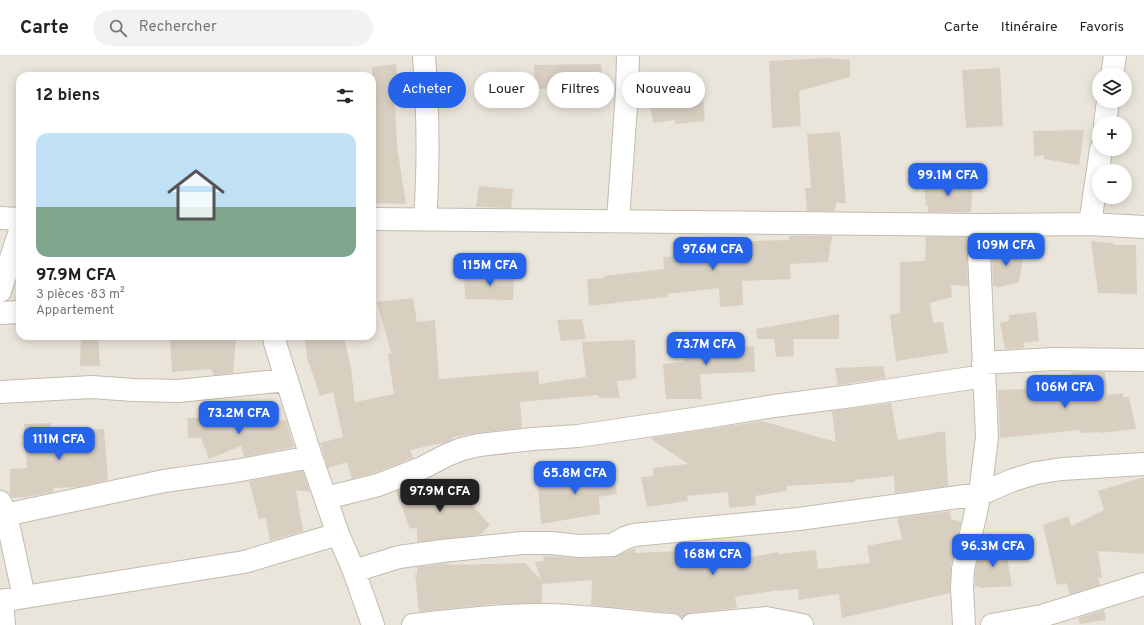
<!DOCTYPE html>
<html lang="fr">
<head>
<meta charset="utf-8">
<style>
  :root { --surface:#fff; --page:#f2f2f2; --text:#222; --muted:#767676; --line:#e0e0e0; --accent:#2563eb }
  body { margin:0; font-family:Overpass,sans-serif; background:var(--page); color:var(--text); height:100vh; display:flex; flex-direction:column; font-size:15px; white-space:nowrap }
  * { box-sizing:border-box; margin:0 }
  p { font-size:13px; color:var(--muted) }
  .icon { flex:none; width:22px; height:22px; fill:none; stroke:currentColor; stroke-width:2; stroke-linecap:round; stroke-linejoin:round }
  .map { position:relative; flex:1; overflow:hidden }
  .panel { position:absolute; left:16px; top:16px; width:360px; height:268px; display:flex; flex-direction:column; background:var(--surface); border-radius:12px; box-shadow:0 2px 10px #0003 }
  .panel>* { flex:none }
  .hud { position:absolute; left:388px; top:16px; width:380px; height:36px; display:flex; gap:8px }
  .controls { position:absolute; left:1092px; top:12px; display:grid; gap:8px }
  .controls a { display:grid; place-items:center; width:40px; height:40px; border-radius:50%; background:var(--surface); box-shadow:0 2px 10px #0003; font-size:20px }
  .price { position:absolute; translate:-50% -34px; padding:0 9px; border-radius:8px; background:var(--accent); color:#fff; font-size:13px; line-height:26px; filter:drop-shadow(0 1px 2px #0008) }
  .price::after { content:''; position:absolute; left:50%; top:24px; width:12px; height:9px; margin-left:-6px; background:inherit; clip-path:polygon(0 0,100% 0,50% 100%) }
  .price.active { background:#222; color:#fff }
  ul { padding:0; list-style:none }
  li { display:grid; align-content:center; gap:8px; height:212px; padding:0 20px }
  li+li { border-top:1px solid var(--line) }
  li span { display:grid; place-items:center; height:124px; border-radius:12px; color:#555 }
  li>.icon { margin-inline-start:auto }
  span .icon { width:72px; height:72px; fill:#fffc; stroke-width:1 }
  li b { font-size:17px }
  h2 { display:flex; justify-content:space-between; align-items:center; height:48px; padding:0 20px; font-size:17px }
  .chip { padding:0 14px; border-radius:18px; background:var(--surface); box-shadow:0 2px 10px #0003; font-size:14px; line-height:36px }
  .chip.active { background:var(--accent); color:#fff }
  header { display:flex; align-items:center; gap:24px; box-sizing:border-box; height:56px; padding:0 20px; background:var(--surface); border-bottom:1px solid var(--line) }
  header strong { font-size:19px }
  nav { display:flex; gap:22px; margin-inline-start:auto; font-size:14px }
  .search { width:280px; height:36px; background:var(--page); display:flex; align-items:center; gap:10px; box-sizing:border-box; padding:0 14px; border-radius:22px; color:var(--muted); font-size:15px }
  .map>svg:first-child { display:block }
</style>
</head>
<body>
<header>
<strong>Carte</strong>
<div class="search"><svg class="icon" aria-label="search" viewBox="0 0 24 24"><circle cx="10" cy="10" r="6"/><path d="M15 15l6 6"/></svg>Rechercher</div>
<nav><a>Carte</a><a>Itinéraire</a><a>Favoris</a></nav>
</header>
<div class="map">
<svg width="1144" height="569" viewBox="0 0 1144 569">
  <rect width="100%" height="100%" fill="#f6f3ec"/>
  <path fill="#eae5da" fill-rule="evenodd" d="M0 0H1144V569H0ZM1099 19H1125V45H1099ZM20 20H372V280H20ZM1099 67H1125V93H1099ZM1099 115H1125V141H1099Z"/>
  <path fill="#d8cfc1" d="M828 2 850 4V21L799 35 801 70 772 72 769 5Z
    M396 8 398 27 394 28 397 90 406 148 372 147V11Z
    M601 8 605 50 584 52 583 32 535 33 534 9Z
    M1000 12 1003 70 966 72 962 14Z
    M703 38 705 65 675 68V64L653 67 649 43Z
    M1084 74 1079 109 1044 103V99L1034 100 1033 75Z
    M840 76 846 147H836L835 155H807L805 132H811L807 78Z
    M924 126 973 129 971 156H928V150H926Z
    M479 130 513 133 511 152 476 151Z
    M789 180H832L828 206 790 208 791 223 742 225 743 249 720 251 719 232 667 238V241L589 250 587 223 605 222 604 220 664 213 663 201 724 197V186L789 184Z
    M926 181H968L967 198 968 230 951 229 952 241 930 247 933 267 943 266 948 297 896 305 890 259 900 257V206L925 205Z
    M1091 185 1113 187V189H1136L1137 238 1098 237Z
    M992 192 1024 197 1019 226 1000 231 993 230Z
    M514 217 513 244 465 243 464 220Z
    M413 242 417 266 435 264 439 323 538 315 539 328 586 321 582 286 635 284 636 323 617 325 620 342H599L598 339 520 346 522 372 477 377 453 381V383L447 386 410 394 413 402 374 417 352 423 347 406 328 412 323 397 320 387 343 381 333 336 320 340 309 307H308L304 280H344L351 313 355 346 394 338 388 298 391 297 377 246Z
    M1036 256 1039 285 1023 287 1024 292 1005 293 1000 267 1009 265V259Z
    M839 258V283H793L794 300 776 301 774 283H757L756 273Z
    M582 263 586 283 561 285 557 264Z
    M735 279 736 291 754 290 755 316 700 318 702 343H666L663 308 684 306 685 289 707 291V281Z
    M81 280H98L100 310H80Z
    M220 281 236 283 233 317 214 319 211 313 172 316 170 284Z
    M883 310 886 322 838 329 835 312Z
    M1071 316H1105L1107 339 1123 337V341H1129L1136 373 1101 377V376L1080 377V374L1000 382 998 334 1072 331Z
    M891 347 898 384 945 375 948 430 895 437 894 420 855 424V426L787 430V435L755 440 756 449 729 452 728 436 687 440 688 445 647 451 641 421 653 420V412L688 408 650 382 762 365 836 386 832 355Z
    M247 360 248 370 286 364 294 391 244 401 241 390 209 403 201 382H188L187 362Z
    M50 367 51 376 104 373 108 424 78 431 53 432V436L27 441 12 442 10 440V413L27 412 24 368Z
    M613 411 617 438 599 441 600 458 541 468 538 429 545 427 544 420 580 417Z
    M303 415 310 436 296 434 303 475 270 485 266 462 259 463 249 425Z
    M1144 421V498L1098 495 1102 522H1098L1100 529 1070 538 1066 527 1057 529 1043 469 1068 460 1071 470 1104 454 1098 435Z
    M420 426 423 436 447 429V432L454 429 490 469 480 479 417 486V471L410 473 396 435Z
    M950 455 951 463 961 466 951 510 950 537 842 562 839 538 799 544 798 533 780 535V534L735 541 737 552 691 557 685 559 682 562 679 559 673 557 591 549 592 524 542 528V547L492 548 419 556 415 518H417V511L449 507 446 509 525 507 541 524 535 506 544 505 543 500 579 502 612 501 633 493H636L635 497 676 495H693V498H709L708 502 741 503 778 496V498L816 494 818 513 870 507 867 490 902 483 897 462Z
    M1005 488 1012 530 980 532 979 530 975 531V515L980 493Z
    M1104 554 1106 564 1080 568 1078 562Z"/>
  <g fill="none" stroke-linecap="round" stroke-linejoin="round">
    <g stroke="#c2bbae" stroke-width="24">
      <path id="minor" d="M424 0C428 54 429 109 425 163
        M1112 19 1115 0
        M1105 67 1108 45
        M0 162 20 163
        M372 163 981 169 1090 168 1144 171
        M618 164 627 36 628 0
        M1090 168 1101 93
        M0 235 20 175
        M0 257 20 256
        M274 280 275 287 311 401 338 478 354 515 373 569
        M983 307 1053 303 1144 304
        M0 336 92 331 133 334 178 335 287 324
        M326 442 378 429 422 412 447 399 462 393 479 389 533 383 578 380 700 362 774 350 852 340 984 320
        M0 446 6 458 24 541
        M0 460 164 425 235 415 311 401
        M354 515 399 501 442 495 522 487H551L579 490 612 489 625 482 634 479 799 463 980 438 1013 424 1036 417 1062 413 1144 408
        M0 545 244 506 338 478
        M2 545 4 569
        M413 569C456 564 499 559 541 559 585 559 628 566 672 569
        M692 569 766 562 802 569
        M964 569 962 532 963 513 980 438 987 381 979 197 981 169
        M992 569 1042 560 1144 528"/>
    </g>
    <use href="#minor" stroke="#fff" stroke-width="22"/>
  </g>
</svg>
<div class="controls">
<a><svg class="icon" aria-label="layers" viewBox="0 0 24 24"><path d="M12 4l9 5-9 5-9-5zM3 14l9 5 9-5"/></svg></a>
<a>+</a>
<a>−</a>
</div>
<b class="price" style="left:948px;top:141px">99.1M CFA</b>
<b class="price" style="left:1006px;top:211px">109M CFA</b>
<b class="price" style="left:713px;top:215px">97.6M CFA</b>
<b class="price" style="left:490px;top:231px">115M CFA</b>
<b class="price" style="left:706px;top:310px">73.7M CFA</b>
<b class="price" style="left:1065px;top:353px">106M CFA</b>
<b class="price" style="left:239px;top:379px">73.2M CFA</b>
<b class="price" style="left:59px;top:405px">111M CFA</b>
<b class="price" style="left:575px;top:439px">65.8M CFA</b>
<b class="price active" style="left:440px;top:457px">97.9M CFA</b>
<b class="price" style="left:993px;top:512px">96.3M CFA</b>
<b class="price" style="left:713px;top:520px">168M CFA</b>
<div class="hud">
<a class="chip active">Acheter</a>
<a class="chip">Louer</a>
<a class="chip">Filtres</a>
<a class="chip">Nouveau</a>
</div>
<section class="panel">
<h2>12 biens<svg class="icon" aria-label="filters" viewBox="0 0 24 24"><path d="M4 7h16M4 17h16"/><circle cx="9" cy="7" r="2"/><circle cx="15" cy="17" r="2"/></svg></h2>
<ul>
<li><span style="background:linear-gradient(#bfe0f5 60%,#7fa58c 0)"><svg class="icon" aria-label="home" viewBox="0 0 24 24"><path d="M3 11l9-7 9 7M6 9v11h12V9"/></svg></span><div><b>97.9M CFA</b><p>3 pièces · 83 m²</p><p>Appartement</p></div></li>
</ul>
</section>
</div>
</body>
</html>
